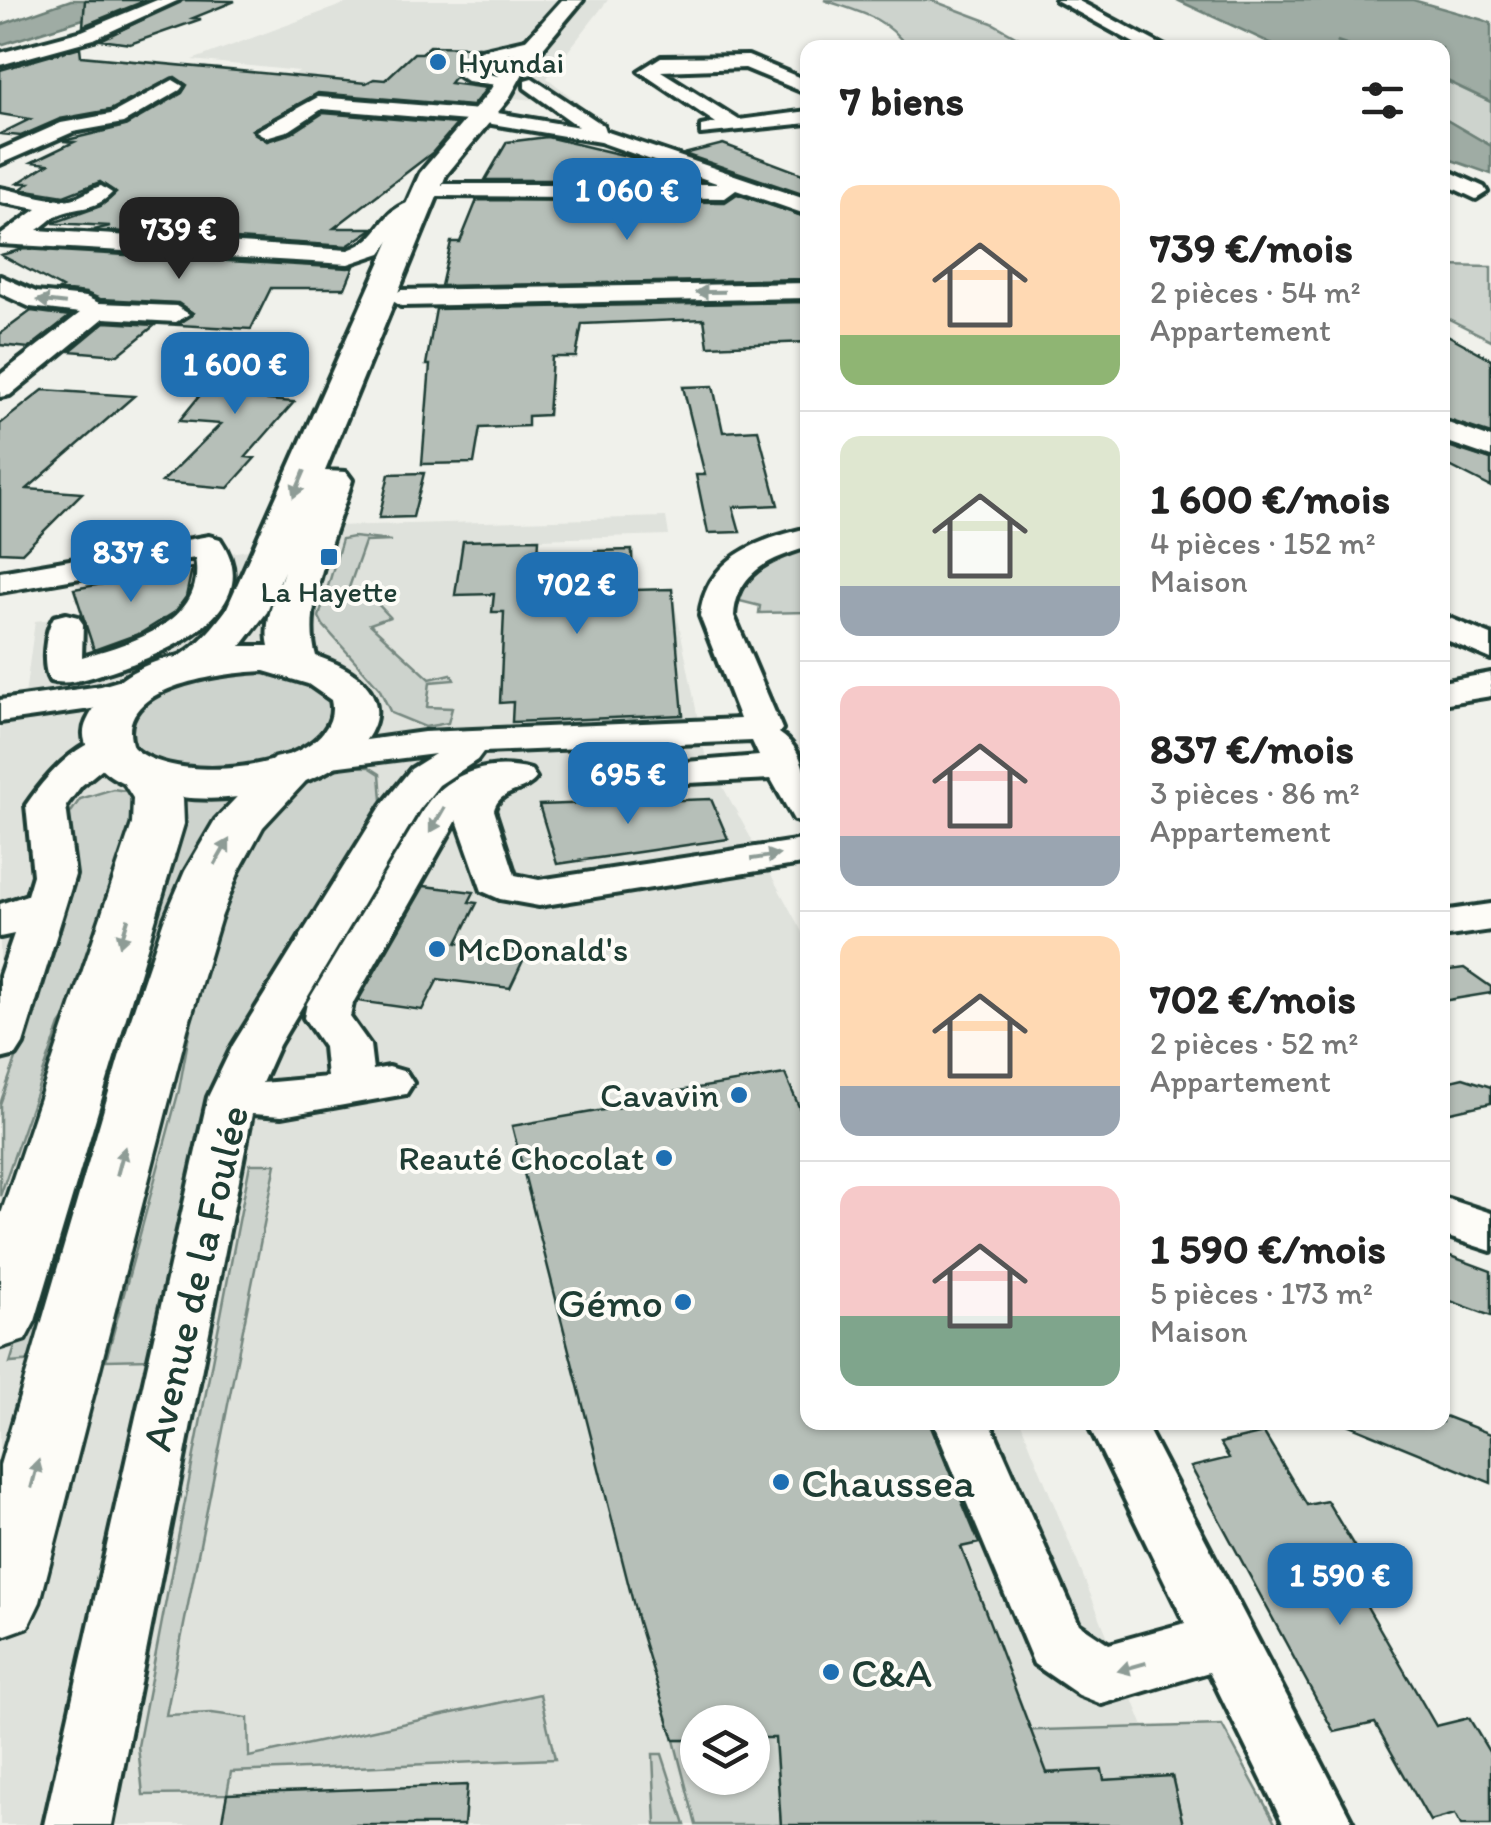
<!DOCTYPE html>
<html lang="fr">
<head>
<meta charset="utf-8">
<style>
  :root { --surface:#fff; --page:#f6f6f6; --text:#222; --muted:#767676; --line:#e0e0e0; --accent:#1f6fb2 }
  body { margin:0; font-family:Itim,sans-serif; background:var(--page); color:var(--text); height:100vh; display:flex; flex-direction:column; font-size:38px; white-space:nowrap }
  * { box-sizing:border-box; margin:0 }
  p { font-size:32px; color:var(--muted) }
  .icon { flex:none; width:55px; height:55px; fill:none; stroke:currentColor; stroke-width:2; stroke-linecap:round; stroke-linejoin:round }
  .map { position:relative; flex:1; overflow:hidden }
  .side { position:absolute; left:800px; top:40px; width:650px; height:1390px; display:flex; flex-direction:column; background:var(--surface); border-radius:20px; box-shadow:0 2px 8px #0004 }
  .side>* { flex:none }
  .tools { position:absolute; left:680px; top:1705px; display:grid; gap:20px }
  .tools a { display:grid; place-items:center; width:90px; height:90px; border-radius:50%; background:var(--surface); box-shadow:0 2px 8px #0004; font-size:50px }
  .price { position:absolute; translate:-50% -85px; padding:0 22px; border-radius:20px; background:var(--accent); color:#fff; font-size:32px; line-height:65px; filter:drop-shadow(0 2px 5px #0008) }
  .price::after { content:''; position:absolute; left:50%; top:60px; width:30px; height:22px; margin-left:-15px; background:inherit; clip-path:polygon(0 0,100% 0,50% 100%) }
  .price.current { background:#222; color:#fff }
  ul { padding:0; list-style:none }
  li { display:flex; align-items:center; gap:30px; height:250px; padding:0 40px }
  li+li { border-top:2px solid var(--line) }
  li span { display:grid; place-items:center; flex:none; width:280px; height:200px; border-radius:20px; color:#555 }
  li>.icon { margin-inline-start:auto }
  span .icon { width:120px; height:120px; fill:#fffc; stroke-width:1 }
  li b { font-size:42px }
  h2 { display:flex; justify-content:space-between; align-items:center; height:120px; padding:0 40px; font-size:42px }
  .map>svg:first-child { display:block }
</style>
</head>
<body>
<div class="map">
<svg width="1491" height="1825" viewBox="0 0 1491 1825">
  <rect width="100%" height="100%" fill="#f0f1eb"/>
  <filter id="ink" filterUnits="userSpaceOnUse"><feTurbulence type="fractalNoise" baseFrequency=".01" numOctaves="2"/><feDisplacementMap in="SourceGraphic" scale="20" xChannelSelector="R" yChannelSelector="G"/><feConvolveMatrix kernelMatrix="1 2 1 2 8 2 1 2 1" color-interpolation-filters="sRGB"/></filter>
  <g filter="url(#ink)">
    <path fill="#dfe2dc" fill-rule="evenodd" d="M355 0H608L547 78 579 103 284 81 299 71 192 60Z
      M666 517 669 535 540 539 536 592 672 589 705 754 807 941 808 1422 1021 1423 1184 1825H0V698L25 695 35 621 134 610V569L248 550 258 528ZM698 1722H752V1778H698Z"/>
    <path fill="#cdd3cd" stroke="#768880" stroke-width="2.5" d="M824 0H931L992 23 1035 47H907C885 16 859 12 824 0Z
      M1442 79 1491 102V146L1443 118Z
      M1442 266 1491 267V340L1443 316Z
      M353 537 391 541 365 542 345 599H373L390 617 370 624 430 679 451 674 454 680 430 682 427 707 452 708 448 723 425 727 391 713 379 688 323 625 319 617 342 539Z
      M807 544V612L759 613 760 606 732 599 756 565Z
      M256 666 330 692C364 783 116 797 131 723 134 707 152 692 167 686 194 676 227 672 256 666Z
      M340 766 369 767 380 774 382 800 377 819 275 986 152 1359 106 1360 179 1090 210 919 236 864 289 788Z
      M113 789 126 791 137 810 73 1008 60 1025 0 1196V1104L16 1059 67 818 80 799Z
      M238 796 34 1361 10 1363 178 820 180 797Z
      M250 1164H276L166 1715 212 1713 248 1718 249 1757 540 1694 555 1759 231 1772 227 1794 143 1795 138 1746Z
      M1222 1725 1276 1825H1183L1172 1776 1104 1780 1101 1770 779 1785 781 1825H696L674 1740H697L698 1778H752L753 1738Z
      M653 1754H662L685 1825H656Z"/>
    <path fill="#9faca4" stroke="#6c8077" stroke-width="2.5" d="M71 0H126L112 10 0 45V25Z
      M1177 0H1413L1483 20 1491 23V102L1443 79 1442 48 1355 47 1337 41 1344 47H1279Z
      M1443 118 1491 146V174L1443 157Z"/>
    <path fill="#b6bfb8" stroke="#1f3d34" stroke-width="2.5" d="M85 0H147L83 26Z
      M182 0 235 1 193 18 201 19 130 44 101 40Z
      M430 46 478 47 450 83 487 88 472 106 318 93 252 130 267 141 292 133 323 113 457 124 432 153 334 228H374L347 246 94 230 110 226 53 223 101 206 116 193 100 182 64 196 21 189 29 183H18L48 164 32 162 74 142 63 141 125 126 182 93 187 85 175 77 110 110 60 119 21 136 0 134 30 119 0 114V70L80 47 81 56 366 83 374 79 385 80 414 53H422Z
      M547 137 627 156 697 180H485L507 142Z
      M723 144 808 176V196L684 154Z
      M737 194 808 218V279L441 286 451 242H460L477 200 725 202Z
      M24 249 348 268 354 266 345 288H271L251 329 178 325 193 313 178 303 100 299 86 293 59 290 62 288 1 255Z
      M808 302V342L708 346 704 319 582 324 576 357H552L548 415 528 416V426L480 428 474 463 422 464 430 365H426L436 309Z
      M31 311 70 316 29 348 0 345V334Z
      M105 322 155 325 118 355 70 351Z
      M1442 332 1491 359V434L1442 418Z
      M237 350 304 353 268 400 294 402 246 457 255 458 228 488 162 482 221 424 179 421Z
      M713 386 723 432 758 430 778 505 733 507 740 532 708 533 696 475H705L683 387Z
      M43 390 134 396 27 489 82 493 22 553 0 552V424Z
      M1442 444 1491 460V487L1442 462Z
      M424 473 413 517 379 518 389 474Z
      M539 539 536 593 596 591 595 551 632 550 633 590 672 589 683 715 512 722 513 702 500 703 504 612H492L494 594 455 595 463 541Z
      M192 568 186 597 175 612 141 633 94 650 74 589Z
      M711 799 728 839 557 864 539 805Z
      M424 886 474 892 469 902 477 903 457 943 527 952 510 988 438 979 422 1010 358 1001Z
      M1464 968 1491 987V993L1442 1001V971Z
      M785 1074 808 1128V1422H929L979 1543 961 1547 1047 1773 1102 1770 1104 1780 1172 1776 1183 1825H781L775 1738H752V1722H698V1740H674L638 1622 512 1126 655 1101 654 1095Z
      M1463 1078 1491 1087V1103L1442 1114V1083Z
      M1442 1253 1491 1271V1316L1442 1298Z
      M1442 1415 1491 1434V1483L1347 1424 1442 1422Z
      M1264 1433 1307 1505 1327 1501 1366 1566 1346 1570 1436 1726 1469 1718 1491 1755V1825H1461L1455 1814 1430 1821 1375 1723 1334 1732 1191 1467 1229 1458 1220 1443Z
      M467 1785 464 1825H221L227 1794Z"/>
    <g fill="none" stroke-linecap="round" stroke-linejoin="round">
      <g stroke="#1f3d34" stroke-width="8">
        <path id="minor" d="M157 0H179L94 39 0 65V53L82 31Z
          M1056 0H1077L1167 48H1143Z
          M534 38 543 43 540 47 493 58 480 72 512 79V87L467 81 458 75 481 50Z
          M748 56 808 81V94L745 68 661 71 739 120 808 111V123L701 134V126L716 123 639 71 661 57Z
          M532 78 603 125 605 131 808 200V215L736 190 725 198 436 196 433 191 444 184H719L600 142 480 122 322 109 290 130 266 137 256 131 318 97 480 110 579 127 525 88V80Z
          M173 80 183 86 180 90 123 123 73 132 0 164V150L61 123 111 114Z
          M1442 168 1484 187 1487 192 1476 199 1442 183Z
          M101 186 112 193C95 211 78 206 58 215 51 218 44 226 37 230L348 250C385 238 376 211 416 200L427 207 407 219 381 253 348 264 0 244 1 235 37 209 0 202V188C20 191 54 203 71 199 82 197 90 189 101 186Z
          M0 276 36 292 86 297 99 303 176 306 189 314 176 322 104 318 10 395 0 397V375L80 313 30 307 0 293Z
          M808 283V298L401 306 388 298 401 290Z
          M1442 421 1491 438V457L1442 440Z
          M808 528V547C769 559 737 572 734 616L782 729 779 733C809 752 808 792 808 824L794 820 771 779 688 783 674 779 669 771 674 763 759 756 752 741 483 752 477 760 439 785 419 810 279 1045 262 1083 327 1077 324 1047 304 1018 307 1003 426 805C450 771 492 760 531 770L536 778C525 794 500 788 494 810L515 875 539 880 808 839V863L539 906 500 899 482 891 457 820 353 1003 350 1017 370 1045 373 1070 389 1067 406 1072 413 1083 406 1094 282 1116 252 1114 112 1825H44L208 1097 233 1045 382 805 411 769 435 754 316 769 303 766 297 758 303 750 316 747 424 732 740 719 700 616C706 558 757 540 808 528Z
          M209 536 220 539C270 611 161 656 111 671 91 677 70 686 50 681 41 666 45 631 54 617L66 614 78 617 83 624 82 657C131 643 207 623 195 558L0 592V572Z
          M1442 615 1491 635V659L1442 638Z
          M146 673 159 676 164 684 159 692 105 707 0 722V700L101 686Z
          M1491 673V696L1442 704V682Z
          M109 736 122 739 128 747 81 786 66 806 75 875 23 1044 16 1055 0 1059V975L14 934 0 937V904L27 895 33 875 26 805C46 776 74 744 109 736Z
          M1491 904V930L1442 937V911Z
          M1442 1197 1491 1213V1251L1442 1235Z
          M933 1422H990L1079 1624 1109 1644 1185 1623 1087 1422H1144L1354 1825H1284L1209 1672 1102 1704 1079 1695 1034 1664Z"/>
      </g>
      <g stroke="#1f3d34" stroke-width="8">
        <path id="major" d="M562 0H583L526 68 508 100 446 175 325 471 346 472 352 480C337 531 301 605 316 656 409 686 385 750 308 780 257 799 203 805 150 791 130 786 110 780 97 763 88 750 79 737 87 721 102 690 128 670 161 660 168 658 177 658 183 654 199 644 215 625 226 610L420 173 489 92 508 60ZM284 571C276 595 263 621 269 646H241L267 612ZM264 671 308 684 331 700C347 767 177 790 133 747 110 684 227 673 264 671Z"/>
      </g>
      <g stroke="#1f3d34" stroke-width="7">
        <path id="highway" d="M292 754 310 758 317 769 263 827 239 871 220 920 187 1030 40 1602 28 1627 0 1637V1465L127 1030 164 920 185 871 215 820 274 758Z
          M143 759 161 763 183 798 184 824 35 1321 25 1340 0 1348V1217L132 824 133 798 118 774 125 763Z"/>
      </g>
      <use href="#minor" fill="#fdfcf7" fill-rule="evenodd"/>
      <use href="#major" fill="#fdfcf7" fill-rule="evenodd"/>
      <use href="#highway" fill="#fdfcf7" fill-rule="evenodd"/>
    </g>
    <defs><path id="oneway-solid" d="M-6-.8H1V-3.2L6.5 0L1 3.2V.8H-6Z" transform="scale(2.5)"/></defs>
    <g fill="#8e9c96">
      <use href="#oneway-solid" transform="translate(710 292) rotate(179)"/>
      <use href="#oneway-solid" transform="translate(51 302) rotate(-173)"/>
      <use href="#oneway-solid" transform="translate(299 484) rotate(113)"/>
      <use href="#oneway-solid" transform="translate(437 820) rotate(120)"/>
      <use href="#oneway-solid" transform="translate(222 852) rotate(-60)"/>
      <use href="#oneway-solid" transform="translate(765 857) rotate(-9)"/>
      <use href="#oneway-solid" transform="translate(124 932) rotate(107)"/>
      <use href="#oneway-solid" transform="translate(121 1161) rotate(-75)"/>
      <use href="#oneway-solid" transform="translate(35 1474) rotate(-75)"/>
      <use href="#oneway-solid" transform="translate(1132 1667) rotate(164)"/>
    </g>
  </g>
  <g fill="#1f6fb2" stroke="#fdfcf7" stroke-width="4">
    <circle cx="438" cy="62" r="10"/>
    <rect x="319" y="547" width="20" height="20" rx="5"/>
    <circle cx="437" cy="949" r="10"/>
    <circle cx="739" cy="1095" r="10"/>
    <circle cx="664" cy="1158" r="10"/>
    <circle cx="683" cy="1302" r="10"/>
    <circle cx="781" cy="1482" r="10"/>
    <circle cx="831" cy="1672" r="10"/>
  </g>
  <g text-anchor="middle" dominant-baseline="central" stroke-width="8" stroke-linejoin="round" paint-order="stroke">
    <g font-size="30" fill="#1f3d34" stroke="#fdfcf7" text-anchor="start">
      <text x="458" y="62">Hyundai</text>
      <text x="329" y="591" text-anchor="middle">La Hayette</text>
    </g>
    <g font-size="35" fill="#1f3d34" stroke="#fdfcf7" text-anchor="end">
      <text x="457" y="949" text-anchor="start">McDonald's</text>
      <text x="719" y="1095">Cavavin</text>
      <text x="644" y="1158">Reauté Chocolat</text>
    </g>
    <g font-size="42" fill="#1f3d34" stroke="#fdfcf7">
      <text transform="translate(195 1278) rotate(-77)">Avenue de la Foulée</text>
    </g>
    <g font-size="42" fill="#1f3d34" stroke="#fdfcf7" text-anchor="start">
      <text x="663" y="1302" text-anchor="end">Gémo</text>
      <text x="801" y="1482">Chaussea</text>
      <text x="851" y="1672">C&amp;A</text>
    </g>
  </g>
</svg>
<div class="tools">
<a><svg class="icon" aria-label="layers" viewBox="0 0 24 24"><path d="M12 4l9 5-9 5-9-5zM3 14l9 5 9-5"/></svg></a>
</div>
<b class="price" style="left:627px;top:243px">1 060 €</b>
<b class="price current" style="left:179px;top:282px">739 €</b>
<b class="price" style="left:235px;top:417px">1 600 €</b>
<b class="price" style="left:131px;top:605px">837 €</b>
<b class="price" style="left:577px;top:637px">702 €</b>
<b class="price" style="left:628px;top:827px">695 €</b>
<b class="price" style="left:1340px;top:1628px">1 590 €</b>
<section class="side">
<h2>7 biens<svg class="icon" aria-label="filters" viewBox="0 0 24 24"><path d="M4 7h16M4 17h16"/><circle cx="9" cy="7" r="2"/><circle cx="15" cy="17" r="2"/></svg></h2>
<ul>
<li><span style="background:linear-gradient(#ffd9b3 75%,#8fb573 0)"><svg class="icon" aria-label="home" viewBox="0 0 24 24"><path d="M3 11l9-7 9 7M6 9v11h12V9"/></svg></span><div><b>739 €/mois</b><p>2 pièces · 54 m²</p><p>Appartement</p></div></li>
<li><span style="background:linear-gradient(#dfe7d0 75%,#9aa5b1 0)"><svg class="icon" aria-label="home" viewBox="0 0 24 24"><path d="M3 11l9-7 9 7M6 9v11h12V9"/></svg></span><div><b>1 600 €/mois</b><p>4 pièces · 152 m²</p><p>Maison</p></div></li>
<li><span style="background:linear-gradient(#f6c9c9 75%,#9aa5b1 0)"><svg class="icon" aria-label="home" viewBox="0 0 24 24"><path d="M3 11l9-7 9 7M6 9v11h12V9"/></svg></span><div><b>837 €/mois</b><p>3 pièces · 86 m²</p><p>Appartement</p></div></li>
<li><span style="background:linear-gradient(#ffd9b3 75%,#9aa5b1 0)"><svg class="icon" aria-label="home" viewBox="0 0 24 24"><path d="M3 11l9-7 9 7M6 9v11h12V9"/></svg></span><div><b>702 €/mois</b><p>2 pièces · 52 m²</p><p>Appartement</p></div></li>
<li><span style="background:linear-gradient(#f6c9c9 65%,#7fa58c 0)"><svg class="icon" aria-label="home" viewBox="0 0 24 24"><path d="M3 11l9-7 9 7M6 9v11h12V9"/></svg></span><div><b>1 590 €/mois</b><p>5 pièces · 173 m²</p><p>Maison</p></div></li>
</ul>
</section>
</div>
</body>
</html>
